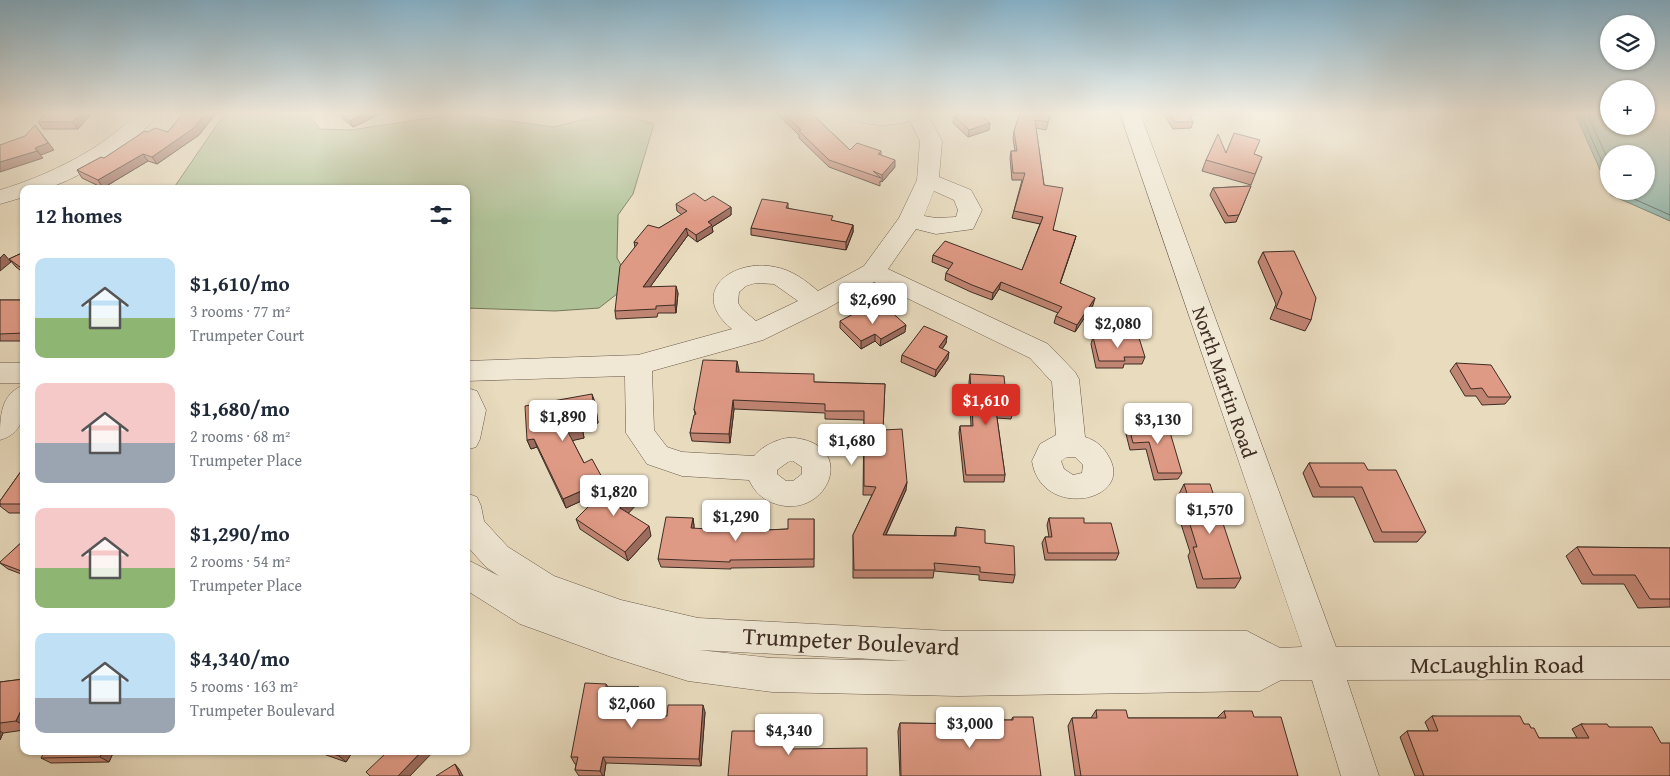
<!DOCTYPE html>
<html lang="en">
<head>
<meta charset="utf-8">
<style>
  :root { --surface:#fff; --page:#f2f2f3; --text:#1f2937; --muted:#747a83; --accent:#d93025 }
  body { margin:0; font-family:"Gentium Book Plus",serif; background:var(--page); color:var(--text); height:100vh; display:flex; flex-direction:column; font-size:19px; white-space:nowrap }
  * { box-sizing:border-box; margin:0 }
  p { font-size:16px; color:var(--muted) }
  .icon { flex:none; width:28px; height:28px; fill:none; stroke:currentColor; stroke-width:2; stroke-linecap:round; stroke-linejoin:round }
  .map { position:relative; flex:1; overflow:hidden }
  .sheet { position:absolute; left:20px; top:185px; width:450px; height:570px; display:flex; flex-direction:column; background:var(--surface); border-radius:10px; box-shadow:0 1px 4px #0004 }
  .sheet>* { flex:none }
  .fabs { position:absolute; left:1600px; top:15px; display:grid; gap:10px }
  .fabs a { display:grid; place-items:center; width:55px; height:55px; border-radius:50%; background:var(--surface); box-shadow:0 1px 4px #0004; font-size:25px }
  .price { position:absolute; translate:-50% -42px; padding:0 11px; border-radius:5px; background:#fff; color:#222; font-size:16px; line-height:32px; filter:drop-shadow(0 1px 2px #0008) }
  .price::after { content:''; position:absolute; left:50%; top:30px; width:15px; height:11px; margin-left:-8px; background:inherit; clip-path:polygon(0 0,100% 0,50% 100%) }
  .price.selected { background:var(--accent); color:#fff }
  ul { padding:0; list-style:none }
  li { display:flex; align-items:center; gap:15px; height:125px; padding:0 15px }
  li span { display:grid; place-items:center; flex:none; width:140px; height:100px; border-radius:10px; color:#555 }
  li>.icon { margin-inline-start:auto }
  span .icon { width:60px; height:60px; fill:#fffc; stroke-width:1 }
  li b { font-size:21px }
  h2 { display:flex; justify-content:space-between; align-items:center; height:60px; padding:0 15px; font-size:21px }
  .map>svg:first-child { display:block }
</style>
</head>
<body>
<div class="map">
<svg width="1670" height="776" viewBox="0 0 1670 776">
  <rect width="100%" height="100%" fill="#e8dbbe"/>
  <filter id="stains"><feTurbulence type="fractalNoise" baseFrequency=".004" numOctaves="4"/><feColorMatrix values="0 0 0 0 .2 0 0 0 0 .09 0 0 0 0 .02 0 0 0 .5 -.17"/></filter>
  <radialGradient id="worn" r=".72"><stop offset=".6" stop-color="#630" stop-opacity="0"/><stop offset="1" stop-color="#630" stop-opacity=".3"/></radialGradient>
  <path fill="#afc196" stroke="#76775d" d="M225 113H307L320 129 351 130 456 114 554 127 609 113H616L654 124 633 194 618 215 617 258 631 283 599 308 555 311 466 308V189H388L366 186 362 189H173Z"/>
  <path fill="#97bbb0" stroke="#738278" d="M1575 113H1609V126H1646V113H1670V221L1611 195 1609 191H1646V154H1609V190Z"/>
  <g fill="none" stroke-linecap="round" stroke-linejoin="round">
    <path stroke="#6a746a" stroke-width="1" d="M1580 113 1609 177
      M1587 113 1609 162
      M1616 191 1670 215"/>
    <g stroke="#68584a" stroke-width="1">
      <path id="minor" d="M137 113H159C141 140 78 180 47 188 40 190 31 189 24 189V197L0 204V190C49 175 101 150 137 113Z
        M847 113H927L942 141 939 177 971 190 982 210 973 229 936 234 916 229 888 269 1048 344 1075 372 1079 379 1085 437C1097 441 1104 447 1110 459 1132 502 1041 520 1032 461L1040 444 1056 435 1052 382 1030 358 874 282 826 309 763 340 652 371 654 430 667 447 682 452 754 456C762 446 782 436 795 438 860 446 826 523 773 503 761 498 755 492 749 480L682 476 647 464 626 433 625 376 466 381V361L638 355 732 329C687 292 733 258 775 267 792 270 805 280 818 291L864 266 899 218 917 180 920 141 910 121C889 127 872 126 852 120ZM934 191 954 200 958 210 956 217 936 218 924 216ZM756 283 774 284 798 301 756 321 742 309 738 303 739 292 746 286ZM1067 457H1075L1083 465 1082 473 1073 475 1064 469 1061 461ZM793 461 802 467V474L793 481H786L777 474V470L788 462Z
        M1120 113H1140L1336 647H1670V679L1347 680 1379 776H1341L1312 680H1281L1260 691 958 696 772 692 688 681 611 657 520 624 466 590V559L499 576 486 567 466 545V493L477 497 481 506 484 521 508 547 554 576 621 600 698 618 951 631H1247L1280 648 1302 647ZM699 650 910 661 772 658Z
        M0 363H24V383H0Z
        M24 385C24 409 27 432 0 440 0 417 0 394 24 385Z
        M467 388 477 391 486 410 480 439 476 447 466 450Z"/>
    </g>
    <use href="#minor" fill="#f0e8d5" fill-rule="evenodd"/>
  </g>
  <path fill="#c08472" stroke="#3e2d24" d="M92 113 78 129H43L38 122Z
    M183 113H216L199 135 157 164 148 161 103 188 82 178 77 170 168 132Z
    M336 113H379L380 114 353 127Z
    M776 113H811L850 150 881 151V155L895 167 882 182 880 181V186L829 167 799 138V135Z
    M1020 113H1051L1046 130 1036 128 1044 185 1053 230 1076 236 1060 283 1093 305 1075 332 1054 323 1056 316 1058 313 999 289 992 300 971 292 945 280 946 273 949 269 932 262 933 255 1022 270 1040 224 1012 218 1022 180H1012L1010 158 1011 151H1015L1013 138 1014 131Z
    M1163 113H1200V115H1189L1193 122 1191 128 1173 129Z
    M954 116 990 123 989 130 968 137 953 123Z
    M1226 153 1254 154 1262 157 1251 185 1202 171 1206 160Z
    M1251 186 1236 222 1225 223 1210 195 1213 188Z
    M705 201 731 207V215L712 227 713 232 697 242 688 235 650 287 678 293 676 313H658L657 317 616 319 615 311 635 247 634 242 682 215 677 211 676 204Z
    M788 203V208L833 221 853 225V232L846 250 751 235V228Z
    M24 252V273L16 267 9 259Z
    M1263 252 1311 320 1305 331 1270 319 1276 304 1258 262Z
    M0 300H24V341H0Z
    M873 318 905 332 880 346 875 341 861 349 840 328V321Z
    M947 336 946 343 942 349 948 359 935 377 901 362 902 355Z
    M1093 337 1145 357 1142 364H1124L1123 368H1096L1091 344Z
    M1456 363 1511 397 1505 404 1482 405 1476 396H1465L1450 371Z
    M739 370 738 373 814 382 885 384 883 430 906 490 886 535 954 536 956 527 985 543 1015 575 1013 583 979 580V575L934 571 933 578H853V535L872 495H863L864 420 825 419V413L734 409 730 443 692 441 690 433 695 414 694 409Z
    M970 374 1005 386 1013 412 1011 419 997 418 1005 475 1004 482H964L959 433 960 426H971L969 382Z
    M595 402 598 423 582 426 584 438 572 440 584 463 606 489 637 491 640 501 628 513 651 536 628 561 580 529 576 519 605 490 566 508 537 447 531 449 527 440Z
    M1128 423 1182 473 1178 479 1154 480 1146 449 1130 450 1125 430Z
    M1309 463 1368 470 1426 532 1417 542H1374L1354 497H1313L1303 473Z
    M24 467V513H9L0 506V501Z
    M1184 484 1241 578 1235 588H1197L1188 556 1190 552 1181 524 1186 516 1179 494Z
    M693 518 694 526V529L745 531 788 529 814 519V567L731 568V569L661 567 658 559Z
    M1049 518 1084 523 1119 553 1116 560H1045L1042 543 1045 537H1049L1047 525Z
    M24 540V575L8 569 0 563Z
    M1577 547 1670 548V607L1638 608 1624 584H1582L1566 556Z
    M24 679V730L3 733 0 740V682Z
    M606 684 608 687H639L642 694 639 715 667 716 705 712 701 766 606 763 604 776H579L575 770 576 764H575L571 757Z
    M1096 710 1128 718H1217L1224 711 1254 717 1298 776H1075L1068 726 1072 718H1091Z
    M1432 716 1524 724 1531 728 1539 738H1577L1572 729 1581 724 1609 727 1670 776H1415L1400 737 1407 731H1429L1425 722Z
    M1013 717 1040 776H900L898 731 900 723 975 724 976 720H1011Z
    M114 751 109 762 51 763 41 758Z
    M248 751H281L280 753 252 754Z
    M315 751H353L346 762Z"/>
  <path fill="#9c6c5d" stroke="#3e2d24" d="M81 113H92L78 129 73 122Z
    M206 113H216L199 135 157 164 152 157Z
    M367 113H379L380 114 353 127 350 121Z
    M990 123 989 130 968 137 969 130Z
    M35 125 54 150 41 155 35 148Z
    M37 151 43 158 0 172V162Z
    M143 154 148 161 103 188 98 180Z
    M895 160V167L882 182V175Z
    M731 207V215L712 227 713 232 697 242 696 235 708 222Z
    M853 225V232L846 250V242Z
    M686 228 688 235 645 294 643 287Z
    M1076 236 1074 243 1058 290 1060 283Z
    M4 254 11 262 0 271V258Z
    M1001 282 999 289 992 300 993 293Z
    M676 286 678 293 676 313 675 305Z
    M1095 298 1093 305 1075 332 1077 325Z
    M906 325 905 332 880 346 881 339Z
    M875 334V341L861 349V341Z
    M947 336 946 343 938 355 939 347Z
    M949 352 948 359 935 377 936 370Z
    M737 361 739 370 737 381 736 372Z
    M592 394 595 402 598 423 582 426 584 438 571 441 568 432 580 417Z
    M733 400 734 409 730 443 729 434Z
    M534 439 537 447 531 449 527 440Z
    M604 481 607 489 566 508 563 499Z
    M907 482 906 490 882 543 883 535Z
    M637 491 640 501 624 518 620 508Z
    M693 518 694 526 693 537 691 528Z
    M649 526 651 536 628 561 625 552Z
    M639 687 642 694 638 722 635 715Z
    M24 704V725L16 721Z
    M703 705 705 712 701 766 699 759Z
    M0 731 3 733 0 740Z
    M103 751H114L109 762 100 757Z
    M342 751H353L346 762 339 756Z
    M422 751H434L410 776H398Z
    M603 757 606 763 604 776H603L600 771Z
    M455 764 459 769 463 776H460Z"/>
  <path fill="#df9a85" stroke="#3e2d24" d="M46 113H81L73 122H38Z
    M183 113H206L194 128 152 157 143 154 98 180 77 170 101 157 104 158 145 131 148 132 155 128 168 132Z
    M341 113H367L350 121Z
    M783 113H811L850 150 857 143 881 151 878 154 895 160 882 175 873 171 881 178 829 160 799 131 801 130Z
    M962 113H979L990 123 969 130 954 116Z
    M1020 113H1051L1048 122 1035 120 1044 185 1063 188 1053 230 1076 236 1060 283 1095 298 1077 325 1056 316 1062 307 1001 282 993 293 972 285 946 273 953 263 933 255 945 241 1022 270 1043 217 1014 211 1025 173H1013L1011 151H1017L1014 131Z
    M1169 113H1188L1193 122H1175Z
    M35 125 48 143 35 148 37 151 0 162V145L25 136Z
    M1234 133 1260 140 1254 154 1262 157 1255 174 1206 160 1218 134 1226 153Z
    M1251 186 1239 215 1228 216 1213 188Z
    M108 187H153L152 189H107Z
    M694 193 705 201 713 196 731 207 708 222 712 225 696 235 686 228 643 287 676 286 675 305 656 306V309L615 311 620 266 638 243 634 242 648 225 659 228 687 211 676 204Z
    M762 199 788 203 786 208 833 216 831 220 853 225 846 242 751 228Z
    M1294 251 1316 298 1311 320 1276 308 1282 293 1263 252Z
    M24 252V270L9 259Z
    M0 300H24V333L0 334Z
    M863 309 873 318 889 310 906 325 881 339 875 334 861 341 840 321Z
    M924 326 947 336 939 347 949 352 936 370 902 355Z
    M1093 337 1139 338 1145 357H1124L1125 361H1099Z
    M703 360 737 361 736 372 814 374V382L885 384 883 430 902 429 907 482 883 535 956 536V527L985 530V543L1014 546 1015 575 980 572V567L934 563 935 570H854L853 535 876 487 864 486V411H825V404L733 400 729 434 690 433 694 415 696 414 694 409Z
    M1456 363 1491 365 1511 397H1488L1482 388 1471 389Z
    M970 374 1004 376 1005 386H1011L1013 412 996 411 1005 475H966L960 426H973Z
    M592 394 595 414 580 417 581 429 568 432 584 463 592 459 604 481 563 499 534 439 527 440 525 406Z
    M1167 422 1182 473H1158L1149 442 1133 443 1128 423Z
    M1309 463H1364L1368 470H1396L1426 532H1382L1362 487H1320Z
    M24 467V504H0V501Z
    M617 478 637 491 620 508 649 526 625 552 576 519Z
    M1184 484H1210L1241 578 1203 579 1193 547H1197L1187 515H1194Z
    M666 517 693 518 691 528 745 531 788 529V519H814V559L730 560V562L658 559Z
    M1049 518H1084V523H1111L1119 553H1048L1045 537H1052Z
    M24 540V572L0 563V562Z
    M1577 547 1670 548V599H1650L1635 575H1593Z
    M24 679V704L16 721 0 723V682Z
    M585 683 606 684V687H639L635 715 667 716 668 705H703L699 759 603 757 600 771 575 770 578 757H571Z
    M1096 710H1126L1128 718H1226L1224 711H1252L1254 717H1281L1298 776H1081L1072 718H1097Z
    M1432 716H1520L1524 724H1529L1531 728H1534L1539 738H1589L1581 724H1607L1609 727H1652L1661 743H1670V776H1424L1407 731H1438Z
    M1013 717H1033L1041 776H901L900 723 976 724V720H1013Z
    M760 721 790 722 789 749 867 748V776H728L732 731H759Z
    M45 751H103L100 757 41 758Z
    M325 751H342L339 756Z
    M381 751H422L398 776H370L366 772 385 754Z
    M455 764 460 776H436Z"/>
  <linearGradient id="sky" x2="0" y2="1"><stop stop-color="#87b7d2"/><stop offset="0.51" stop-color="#f5efe2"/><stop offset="1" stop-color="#f5efe2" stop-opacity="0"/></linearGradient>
  <rect width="1670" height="222" fill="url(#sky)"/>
  <g text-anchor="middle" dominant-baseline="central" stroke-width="4.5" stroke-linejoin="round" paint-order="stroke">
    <g font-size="20" fill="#3e2d24" stroke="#f0e8d5">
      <text transform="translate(1225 382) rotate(71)">North Martin Road</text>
    </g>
    <g font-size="24" fill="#3e2d24" stroke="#f0e8d5">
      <text transform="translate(851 641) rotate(3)">Trumpeter Boulevard</text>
      <text x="1497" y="664">McLaughlin Road</text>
    </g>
  </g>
  <rect width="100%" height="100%" filter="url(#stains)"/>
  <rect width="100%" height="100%" fill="url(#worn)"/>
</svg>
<div class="fabs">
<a><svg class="icon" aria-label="layers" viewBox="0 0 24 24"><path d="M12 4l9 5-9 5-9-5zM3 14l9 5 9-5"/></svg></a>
<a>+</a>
<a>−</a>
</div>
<b class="price" style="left:873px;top:325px">$2,690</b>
<b class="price" style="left:1118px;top:349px">$2,080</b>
<b class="price selected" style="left:986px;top:426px">$1,610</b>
<b class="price" style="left:563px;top:442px">$1,890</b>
<b class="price" style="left:1158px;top:445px">$3,130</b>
<b class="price" style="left:852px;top:466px">$1,680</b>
<b class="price" style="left:614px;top:517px">$1,820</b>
<b class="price" style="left:1210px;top:535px">$1,570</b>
<b class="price" style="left:736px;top:542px">$1,290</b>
<b class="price" style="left:632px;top:729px">$2,060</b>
<b class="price" style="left:970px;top:749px">$3,000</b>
<b class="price" style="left:789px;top:756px">$4,340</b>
<section class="sheet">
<h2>12 homes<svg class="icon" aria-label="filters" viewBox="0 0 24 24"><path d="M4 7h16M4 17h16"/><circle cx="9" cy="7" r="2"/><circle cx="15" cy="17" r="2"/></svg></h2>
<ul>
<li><span style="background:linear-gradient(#bfe0f5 60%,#8fb573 0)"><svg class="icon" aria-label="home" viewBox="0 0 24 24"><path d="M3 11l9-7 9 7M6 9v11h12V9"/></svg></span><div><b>$1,610/mo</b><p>3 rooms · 77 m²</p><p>Trumpeter Court</p></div></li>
<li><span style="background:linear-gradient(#f6c9c9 60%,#9aa5b1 0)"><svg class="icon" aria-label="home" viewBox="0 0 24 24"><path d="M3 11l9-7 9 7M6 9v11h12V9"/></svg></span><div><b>$1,680/mo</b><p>2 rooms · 68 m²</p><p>Trumpeter Place</p></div></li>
<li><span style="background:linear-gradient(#f6c9c9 60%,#8fb573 0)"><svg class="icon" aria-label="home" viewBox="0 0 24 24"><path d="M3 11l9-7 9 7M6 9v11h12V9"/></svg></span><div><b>$1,290/mo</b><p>2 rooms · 54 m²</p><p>Trumpeter Place</p></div></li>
<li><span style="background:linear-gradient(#bfe0f5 65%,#9aa5b1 0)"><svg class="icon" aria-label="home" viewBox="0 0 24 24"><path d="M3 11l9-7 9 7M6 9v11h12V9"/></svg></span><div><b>$4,340/mo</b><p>5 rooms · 163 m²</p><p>Trumpeter Boulevard</p></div></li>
</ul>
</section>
</div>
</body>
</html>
